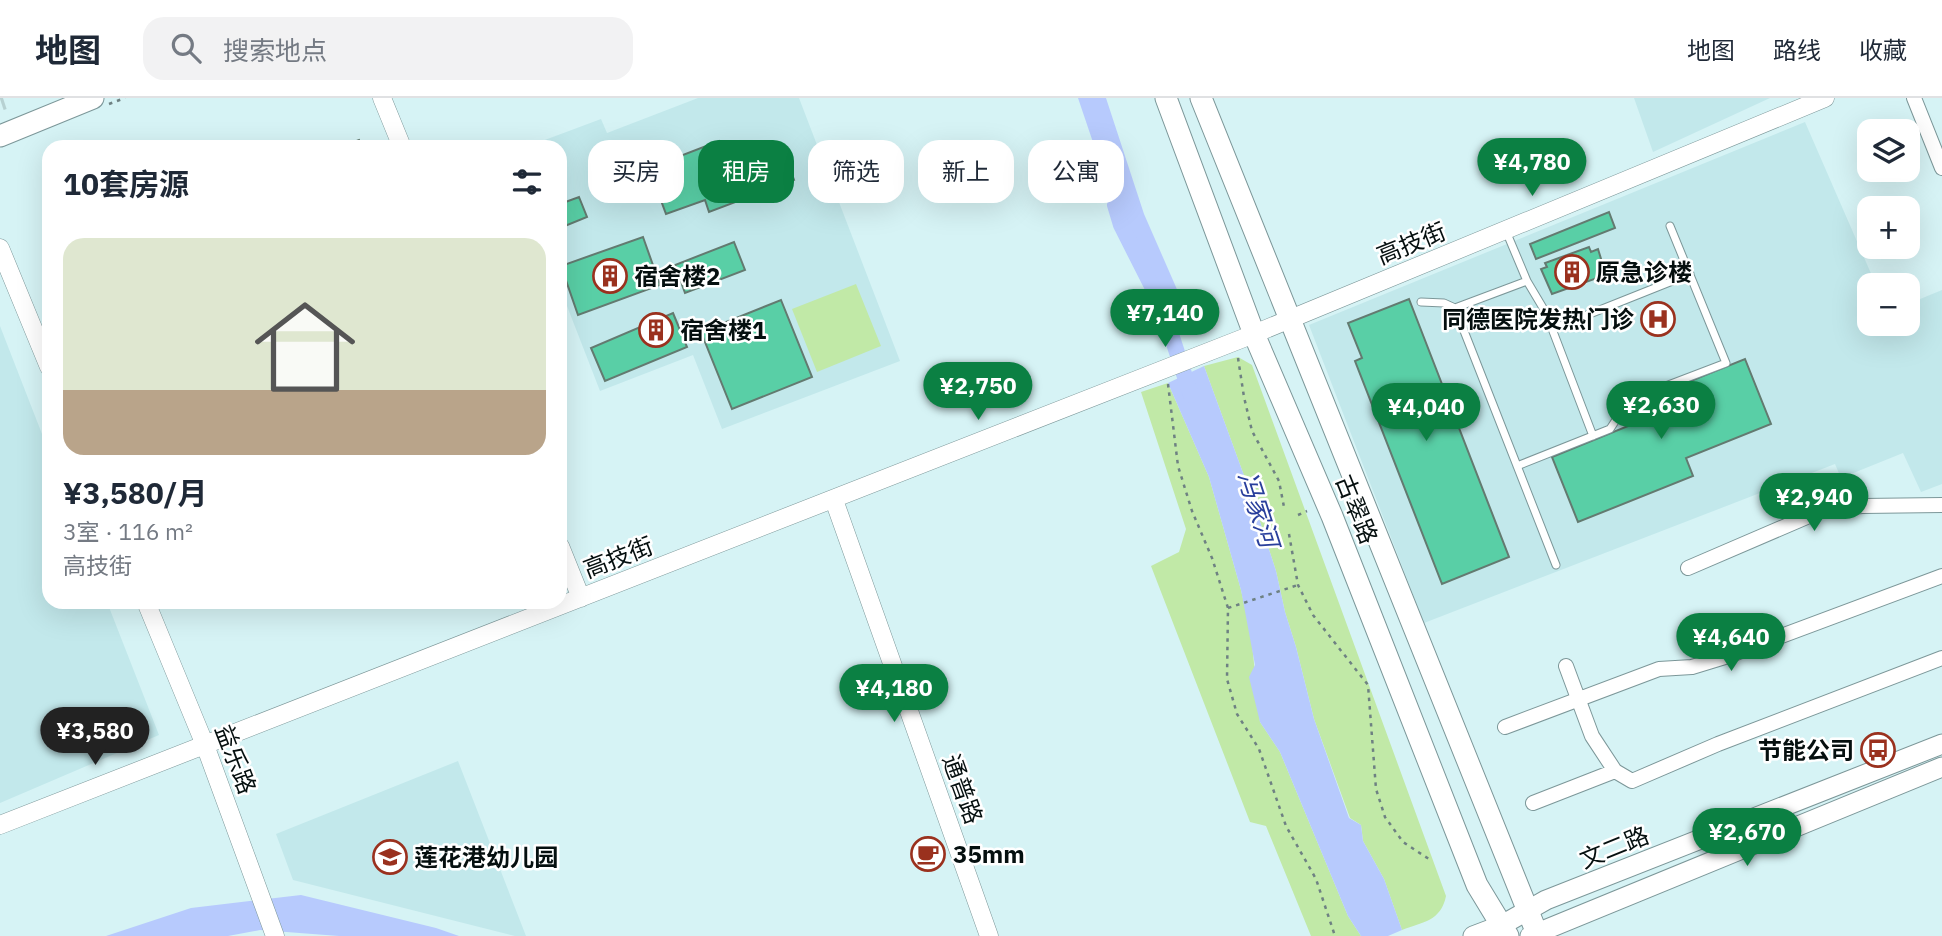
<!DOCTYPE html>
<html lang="zh">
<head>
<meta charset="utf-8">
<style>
  :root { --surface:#fff; --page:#f2f2f3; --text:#1f2937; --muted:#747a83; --line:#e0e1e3; --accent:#0b8043 }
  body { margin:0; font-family:"IBM Plex Sans","Noto Sans SC",sans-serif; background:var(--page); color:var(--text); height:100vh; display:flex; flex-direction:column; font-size:26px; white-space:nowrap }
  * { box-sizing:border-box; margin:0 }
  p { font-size:23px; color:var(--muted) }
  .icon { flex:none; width:38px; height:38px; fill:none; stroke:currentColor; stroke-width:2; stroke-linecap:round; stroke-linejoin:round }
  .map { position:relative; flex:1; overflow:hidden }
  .drawer { position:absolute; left:42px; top:42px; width:525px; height:469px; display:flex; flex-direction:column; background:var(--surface); border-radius:21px; box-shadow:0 7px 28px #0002 }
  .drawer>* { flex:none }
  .hud { position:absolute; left:588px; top:42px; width:665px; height:63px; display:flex; gap:14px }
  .fabs { position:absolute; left:1857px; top:21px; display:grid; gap:14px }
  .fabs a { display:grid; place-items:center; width:63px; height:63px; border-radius:14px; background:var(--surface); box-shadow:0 7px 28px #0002; font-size:35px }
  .price { position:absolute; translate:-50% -60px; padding:0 16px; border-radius:24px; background:var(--accent); color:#fff; font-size:23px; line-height:46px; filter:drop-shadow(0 2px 4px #0008) }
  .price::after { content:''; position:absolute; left:50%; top:42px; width:21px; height:16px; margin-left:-10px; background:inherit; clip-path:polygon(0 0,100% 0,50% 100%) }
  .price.on { background:#222; color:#fff }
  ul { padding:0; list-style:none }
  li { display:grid; align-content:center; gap:14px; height:371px; padding:0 21px }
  li span { display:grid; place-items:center; height:217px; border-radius:21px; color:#555 }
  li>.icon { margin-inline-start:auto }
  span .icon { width:126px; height:126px; fill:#fffc; stroke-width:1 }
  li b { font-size:30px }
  h2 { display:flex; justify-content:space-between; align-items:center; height:84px; padding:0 21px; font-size:30px }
  .tag { padding:0 24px; border-radius:21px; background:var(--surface); box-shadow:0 7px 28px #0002; font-size:24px; line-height:63px }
  .tag.on { background:var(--accent); color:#fff }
  header { display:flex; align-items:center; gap:42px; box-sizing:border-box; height:98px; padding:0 35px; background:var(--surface); border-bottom:2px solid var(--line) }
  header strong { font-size:33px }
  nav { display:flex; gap:38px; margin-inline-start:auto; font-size:24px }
  .search { width:490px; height:63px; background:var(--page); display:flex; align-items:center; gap:18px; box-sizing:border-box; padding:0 24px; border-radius:21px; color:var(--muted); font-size:26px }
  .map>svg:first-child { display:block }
</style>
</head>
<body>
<header>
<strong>地图</strong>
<div class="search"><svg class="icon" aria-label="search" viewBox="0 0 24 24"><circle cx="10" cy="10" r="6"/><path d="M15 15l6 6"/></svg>搜索地点</div>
<nav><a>地图</a><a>路线</a><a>收藏</a></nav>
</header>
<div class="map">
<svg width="1942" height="838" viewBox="0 0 1942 838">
  <rect width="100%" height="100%" fill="#d6f3f5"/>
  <path fill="#c2e8eb" d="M698 0H799L900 263 722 331 693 257 600 293 560 190V49H526L601 21 607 35Z
    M1634 0H1770L1653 54Z
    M1805 24 1876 187H1869V226H1908V206L1942 192V386L1921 394 1903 355 1841 380 1835 366 1424 525 1309 227Z
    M0 228 49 354V504H107L159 637 0 705Z
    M458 663 526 838H515L293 782 276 736Z"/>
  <path fill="#c1e9a7" d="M856 186 881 248 817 274 792 211Z
    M1238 259 1252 267 1446 798C1441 823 1423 824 1402 832L1384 781 1363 743 1361 727 1350 720 1314 621 1296 549 1285 514 1276 473 1254 405 1204 268Z
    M1168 285 1209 379 1241 492 1251 536 1260 624 1280 654 1348 818 1361 838H1311L1266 728 1250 724 1151 468 1179 454 1186 431 1141 294Z"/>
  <path fill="#b7cafd" d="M1078 0H1106L1144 116 1193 228 1170 234 1161 206 1121 127Z
    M1204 268 1254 405 1276 473 1285 514 1296 549 1314 621 1349 720 1361 727 1363 743 1384 781 1402 832 1388 838H1361L1348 818 1280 654 1260 624 1249 579 1255 567 1241 492 1209 379 1168 285Z
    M301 797 436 830 459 838H339L260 832 228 838H106L191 810Z"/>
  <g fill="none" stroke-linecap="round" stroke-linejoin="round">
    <path stroke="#b7cafd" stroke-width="16" d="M1115 107 1121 127 1161 206 1191 297"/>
  </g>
  <path fill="#59cfa6" stroke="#637a70" stroke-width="2" d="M359 42 362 49H341Z
    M719 43 728 68 782 48 794 82 709 114 705 102 666 116 649 70Z
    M579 99 587 119 560 130V106Z
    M1609 114 1615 130 1536 161 1530 146Z
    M643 139 660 187 578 217 561 168Z
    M734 144 745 172 685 195 675 167Z
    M1589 149 1591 154 1598 151 1602 164 1599 166 1603 178 1552 196 1541 171 1547 169 1545 165Z
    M1409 201 1509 459 1442 486 1355 263 1362 260 1348 225Z
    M781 202 812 279 732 311 701 234Z
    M673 215 687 249 605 283 591 250Z
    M1745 261 1771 326 1686 360 1693 378 1578 424 1552 359 1638 324 1631 307Z"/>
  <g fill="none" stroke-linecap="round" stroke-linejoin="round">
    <path stroke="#b7d1d2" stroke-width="23" stroke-dasharray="23 11" stroke-linecap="butt" d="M0 1 3 0"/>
    <g stroke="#7c9799" stroke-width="9">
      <path id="service" d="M1506 133 1527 183 1546 215 1593 338
        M1421 204 1444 205 1455 210 1527 183
        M1455 210 1556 467
        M1552 231 1690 176
        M1517 368 1610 331 1629 302 1726 265 1670 128"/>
    </g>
    <g stroke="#7c9799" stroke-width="16">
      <path id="minor" d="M1914 0 1942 70
        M1688 470 1823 412 1862 408 1942 407
        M1566 568 1592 638 1615 673 1632 683 1718 646 1942 560
        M1505 629 1659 571 1692 569 1728 558 1942 478
        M1533 705 1615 673"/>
    </g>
    <g stroke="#7c9799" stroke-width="19">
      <path id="tertiary" d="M382 0 402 49
        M0 150 49 269
        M834 402 989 838
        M560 448 581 500
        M146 504 205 647 275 838
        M0 727 1254 236 1825 0"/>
    </g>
    <g stroke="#7c9799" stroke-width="21">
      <path id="secondary" d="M1473 838 1502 827 1546 802 1942 646
        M1530 838 1942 669"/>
    </g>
    <g stroke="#7c9799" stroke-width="23">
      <path id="primary" d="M1166 0 1254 236 1332 418 1477 787 1508 838
        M1201 0 1538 838
        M0 38 93 0"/>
    </g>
    <path stroke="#6e8182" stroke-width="2.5" stroke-dasharray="3.5 5" stroke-linecap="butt" d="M109 6 125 0
      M1238 260 1244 299 1252 333 1279 383 1284 409
      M1168 286 1178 368 1192 413 1212 460 1228 510 1227 581 1237 616 1259 651 1286 728 1316 781 1335 838
      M1298 417 1307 413
      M1289 436 1298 487 1313 517 1368 587 1376 691 1385 719 1403 744 1432 763
      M1228 510 1298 487"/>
    <use href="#service" stroke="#fff" stroke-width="7"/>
    <use href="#minor" stroke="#fff" stroke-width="14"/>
    <use href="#tertiary" stroke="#fff" stroke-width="18"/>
    <use href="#secondary" stroke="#fff" stroke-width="19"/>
    <use href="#primary" stroke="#fff" stroke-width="21"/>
  </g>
  <defs>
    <g id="building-ring" transform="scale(1.75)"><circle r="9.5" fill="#fff" stroke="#9a311e" stroke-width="1.5"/><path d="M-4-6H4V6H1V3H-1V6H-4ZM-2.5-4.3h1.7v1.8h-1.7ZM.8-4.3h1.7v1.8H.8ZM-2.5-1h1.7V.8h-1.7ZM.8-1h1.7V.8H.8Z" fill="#9a311e"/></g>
    <g id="hospital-ring" transform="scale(1.75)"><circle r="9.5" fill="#fff" stroke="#9a311e" stroke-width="1.5"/><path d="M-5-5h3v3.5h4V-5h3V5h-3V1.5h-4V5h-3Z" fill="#9a311e"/></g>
    <g id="bus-ring" transform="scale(1.75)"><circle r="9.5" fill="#fff" stroke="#9a311e" stroke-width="1.5"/><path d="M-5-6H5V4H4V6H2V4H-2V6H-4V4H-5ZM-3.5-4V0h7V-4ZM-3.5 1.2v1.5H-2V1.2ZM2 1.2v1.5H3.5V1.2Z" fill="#9a311e"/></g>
    <g id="cafe-ring" transform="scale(1.75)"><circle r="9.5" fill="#fff" stroke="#9a311e" stroke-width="1.5"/><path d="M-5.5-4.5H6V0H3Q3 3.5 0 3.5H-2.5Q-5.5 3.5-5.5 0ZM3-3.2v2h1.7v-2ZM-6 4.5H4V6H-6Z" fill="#9a311e"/></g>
    <g id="school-ring" transform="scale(1.75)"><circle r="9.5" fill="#fff" stroke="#9a311e" stroke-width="1.5"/><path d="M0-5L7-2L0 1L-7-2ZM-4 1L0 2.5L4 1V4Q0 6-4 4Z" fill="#9a311e"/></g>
  </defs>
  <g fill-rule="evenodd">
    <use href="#building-ring" x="1572" y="174"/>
    <use href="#building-ring" x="610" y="178"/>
    <use href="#hospital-ring" x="1658" y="221"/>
    <use href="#building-ring" x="656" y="232"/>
    <use href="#bus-ring" x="1878" y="652"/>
    <use href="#cafe-ring" x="928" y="756"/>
    <use href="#school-ring" x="390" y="759"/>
  </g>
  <g text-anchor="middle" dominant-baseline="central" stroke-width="5" stroke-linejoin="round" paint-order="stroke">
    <g font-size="24" fill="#050f0f" stroke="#fff">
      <text transform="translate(1411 145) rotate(-22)">高技街</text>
      <text transform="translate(1357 411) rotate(68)">古翠路</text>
      <text transform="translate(618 459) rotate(-21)">高技街</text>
      <text transform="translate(236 661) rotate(69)">益乐路</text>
      <text transform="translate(963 691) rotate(70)">通普路</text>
      <text transform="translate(1614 749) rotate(-22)">文二路</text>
    </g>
    <g font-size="24" font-weight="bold" fill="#050f0f" stroke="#fff" text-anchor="start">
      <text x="1596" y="174">原急诊楼</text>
      <text x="634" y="178">宿舍楼2</text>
      <text x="1634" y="221" text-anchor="end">同德医院发热门诊</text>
      <text x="680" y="232">宿舍楼1</text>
      <text x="1854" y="652" text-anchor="end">节能公司</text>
      <text x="953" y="756">35mm</text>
      <text x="414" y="759">莲花港幼儿园</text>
    </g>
    <g font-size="26" font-style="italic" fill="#293f9c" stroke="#fff">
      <text transform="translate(1259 411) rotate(72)">冯家河</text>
    </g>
  </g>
</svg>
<div class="fabs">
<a><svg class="icon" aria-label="layers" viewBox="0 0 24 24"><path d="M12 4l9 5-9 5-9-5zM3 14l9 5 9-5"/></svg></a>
<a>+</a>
<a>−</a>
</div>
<b class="price" style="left:1532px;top:100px">¥4,780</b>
<b class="price" style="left:1165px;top:251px">¥7,140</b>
<b class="price" style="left:978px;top:324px">¥2,750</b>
<b class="price" style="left:1661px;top:343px">¥2,630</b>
<b class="price" style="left:1426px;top:345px">¥4,040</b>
<b class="price" style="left:1814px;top:435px">¥2,940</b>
<b class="price" style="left:1731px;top:575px">¥4,640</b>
<b class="price" style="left:894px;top:626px">¥4,180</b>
<b class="price on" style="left:95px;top:669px">¥3,580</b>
<b class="price" style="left:1747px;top:770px">¥2,670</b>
<div class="hud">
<a class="tag">买房</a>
<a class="tag on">租房</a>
<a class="tag">筛选</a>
<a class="tag">新上</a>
<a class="tag">公寓</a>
</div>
<section class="drawer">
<h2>10套房源<svg class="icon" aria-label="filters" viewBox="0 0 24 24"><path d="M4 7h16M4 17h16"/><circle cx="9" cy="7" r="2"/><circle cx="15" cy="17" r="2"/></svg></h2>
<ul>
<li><span style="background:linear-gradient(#dfe7d0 70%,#b9a48a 0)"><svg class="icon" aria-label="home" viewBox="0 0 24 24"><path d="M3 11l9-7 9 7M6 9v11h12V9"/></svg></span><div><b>¥3,580/月</b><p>3室 · 116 m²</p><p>高技街</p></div></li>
</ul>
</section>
</div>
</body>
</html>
